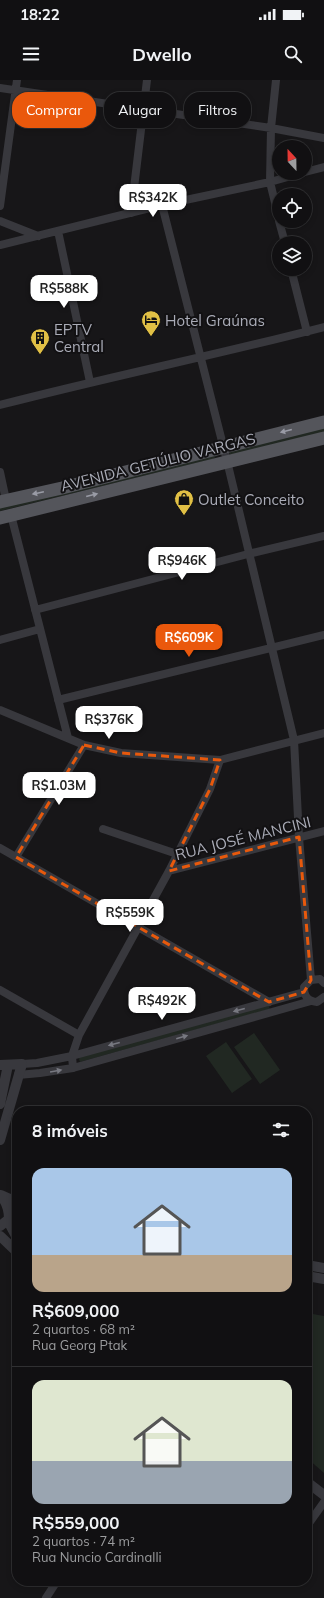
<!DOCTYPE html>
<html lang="pt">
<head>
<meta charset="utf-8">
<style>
  :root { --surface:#111012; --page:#1e1e20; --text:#f1f3f6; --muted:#9c9d9f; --line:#303032; --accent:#ea580c }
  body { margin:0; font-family:Mulish,sans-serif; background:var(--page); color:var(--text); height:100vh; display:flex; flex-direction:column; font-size:15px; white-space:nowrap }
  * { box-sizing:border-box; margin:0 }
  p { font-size:13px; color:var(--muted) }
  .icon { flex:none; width:22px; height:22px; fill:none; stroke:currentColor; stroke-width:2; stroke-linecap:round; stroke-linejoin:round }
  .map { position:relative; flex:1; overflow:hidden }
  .panel { position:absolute; left:12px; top:1026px; width:300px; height:480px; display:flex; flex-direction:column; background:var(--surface); border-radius:16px; box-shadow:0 2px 6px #0003,0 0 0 1px var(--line) }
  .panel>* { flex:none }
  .guide { position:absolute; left:12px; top:12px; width:300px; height:36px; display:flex; gap:8px }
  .needle { width:26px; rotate:338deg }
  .fabs { position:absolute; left:272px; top:60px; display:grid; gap:8px }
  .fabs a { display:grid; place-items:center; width:40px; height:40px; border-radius:50%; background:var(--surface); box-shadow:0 2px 6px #0003,0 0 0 1px var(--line); font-size:20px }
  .price { position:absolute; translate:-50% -34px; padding:0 9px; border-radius:8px; background:#fff; color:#222; font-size:13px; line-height:26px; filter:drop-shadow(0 1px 2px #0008) }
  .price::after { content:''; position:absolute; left:50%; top:24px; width:12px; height:9px; margin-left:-6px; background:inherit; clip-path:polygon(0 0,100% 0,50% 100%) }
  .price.selected { background:var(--accent); color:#fff }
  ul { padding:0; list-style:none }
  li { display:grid; align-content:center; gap:8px; height:212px; padding:0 20px }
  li+li { border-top:1px solid var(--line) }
  li span { display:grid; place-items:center; height:124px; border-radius:12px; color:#555 }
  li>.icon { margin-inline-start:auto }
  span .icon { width:72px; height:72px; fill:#fffc; stroke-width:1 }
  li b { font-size:17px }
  h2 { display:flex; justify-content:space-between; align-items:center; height:48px; padding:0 20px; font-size:17px }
  .tag { padding:0 14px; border-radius:16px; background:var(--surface); box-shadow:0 2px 6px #0003,0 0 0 1px var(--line); font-size:14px; line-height:36px }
  .tag.selected { background:var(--accent); color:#fff }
  .status { display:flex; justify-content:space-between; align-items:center; height:28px; padding:0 20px; background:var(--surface); direction:ltr }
  .status svg { height:11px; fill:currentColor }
  header { display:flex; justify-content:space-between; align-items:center; height:52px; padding:0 20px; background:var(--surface); font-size:18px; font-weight:700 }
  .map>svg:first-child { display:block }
</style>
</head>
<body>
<div class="status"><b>18:22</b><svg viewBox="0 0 49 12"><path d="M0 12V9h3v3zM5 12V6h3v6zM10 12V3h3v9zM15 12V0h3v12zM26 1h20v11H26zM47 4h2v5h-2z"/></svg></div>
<header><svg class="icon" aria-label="menu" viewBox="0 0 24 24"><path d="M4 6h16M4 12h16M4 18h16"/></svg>Dwello<svg class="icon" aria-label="search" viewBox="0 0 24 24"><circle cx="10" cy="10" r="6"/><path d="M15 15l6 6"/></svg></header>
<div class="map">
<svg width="324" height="1518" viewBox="0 0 324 1518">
  <rect width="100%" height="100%" fill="#171618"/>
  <path fill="#212822" d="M324 347V352L231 375 230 374 229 372Z
    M218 375 213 379 0 431V426Z
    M268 925 270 929 80 982 79 979 80 976Z
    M254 953 280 990 260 1004 234 967Z
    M226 962 252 999 232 1013 206 976Z
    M307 1233 324 1236V1393L307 1378Z"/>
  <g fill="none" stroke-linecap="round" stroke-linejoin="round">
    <path stroke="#38383d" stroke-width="8" d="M276 0 271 48 270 102 279 139
      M0 8 271 48 324 58
      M305 92 324 87
      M162 125 227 381 294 660 299 757 311 900
      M0 126 17 0
      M131 133 147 0
      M0 141 38 156
      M279 141 285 163
      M58 151 90 302
      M0 165 162 125 270 102 302 93
      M291 189 307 252
      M0 325C108 297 216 275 324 247
      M0 392 6 420
      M11 435 68 658
      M35 530 248 474 324 456
      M0 560 40 549
      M58 620 324 555
      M0 630 84 665 121 673 220 680 324 653
      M103 749 177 774
      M0 768 269 922
      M16 777 84 665
      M169 791 324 751
      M324 903 320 899 311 900 304 907C304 917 308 921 317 922L324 917
      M0 910 79 955
      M22 984 37 983 72 976 304 912
      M73 988 72 976 79 955 169 791 210 709 220 680
      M18 995 40 993 73 988 311 921
      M307 1446 324 1422
      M46 1518 57 1501"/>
    <path stroke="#38383d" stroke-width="10" d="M0 985 22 984 0 1060
      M0 1024 8 985
      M0 1115C7 1122 9 1129 9 1139L0 1146
      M1 1115 17 1122
      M8 1141 17 1158
      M0 1156 17 1172
      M307 1185 324 1188
      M307 1196 324 1199
      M307 1402 324 1415"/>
    <path stroke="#54555b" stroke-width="13" d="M0 422 62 408 324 342
      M0 438 324 358"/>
  </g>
  <defs><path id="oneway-solid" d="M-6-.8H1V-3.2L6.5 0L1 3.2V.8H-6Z"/></defs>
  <g fill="#999ba5">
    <use href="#oneway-solid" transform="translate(286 351) rotate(166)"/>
    <use href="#oneway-solid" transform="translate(38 413) rotate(168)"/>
    <use href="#oneway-solid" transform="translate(92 415) rotate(-14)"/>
  </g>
  <g fill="#777880">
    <use href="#oneway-solid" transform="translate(239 930) rotate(165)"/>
    <use href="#oneway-solid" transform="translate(182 957) rotate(-16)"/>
    <use href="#oneway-solid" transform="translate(114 964) rotate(165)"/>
    <use href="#oneway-solid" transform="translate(56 991) rotate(-10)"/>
  </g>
  <path fill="none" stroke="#e8590c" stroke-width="3" stroke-dasharray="8 5" stroke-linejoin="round" d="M84 665 121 673 220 680 210 709 169 791 299 757 311 900 304 912 269 922 16 777Z"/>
  <defs>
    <g id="hotel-pin" transform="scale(1)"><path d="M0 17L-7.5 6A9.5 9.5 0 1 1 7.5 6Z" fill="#e1c045" stroke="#121113"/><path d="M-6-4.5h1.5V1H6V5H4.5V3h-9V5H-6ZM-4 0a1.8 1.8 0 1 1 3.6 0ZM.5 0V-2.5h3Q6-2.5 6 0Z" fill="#111"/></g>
    <g id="building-pin" transform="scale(1)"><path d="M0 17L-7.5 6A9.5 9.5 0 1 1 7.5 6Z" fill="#e1c045" stroke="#121113"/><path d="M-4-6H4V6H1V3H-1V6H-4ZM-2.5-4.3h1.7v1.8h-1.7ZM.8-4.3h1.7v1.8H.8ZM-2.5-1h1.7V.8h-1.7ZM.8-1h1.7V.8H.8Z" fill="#111"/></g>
    <g id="shop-pin" transform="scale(1)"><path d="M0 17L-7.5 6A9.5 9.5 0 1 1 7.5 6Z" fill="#e1c045" stroke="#121113"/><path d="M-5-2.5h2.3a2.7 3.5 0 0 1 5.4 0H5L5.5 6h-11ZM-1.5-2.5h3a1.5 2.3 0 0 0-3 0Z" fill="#111"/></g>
  </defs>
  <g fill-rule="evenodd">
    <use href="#hotel-pin" x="151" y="240"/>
    <use href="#building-pin" x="40" y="258"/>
    <use href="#shop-pin" x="184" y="419"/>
  </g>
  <g text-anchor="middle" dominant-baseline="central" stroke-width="4" stroke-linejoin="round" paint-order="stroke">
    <g font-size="15" fill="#aaacb7" stroke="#121113" text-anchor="start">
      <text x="165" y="240">Hotel Graúnas</text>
      <text x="54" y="249">EPTV<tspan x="54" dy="17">Central</tspan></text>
      <text x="198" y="419">Outlet Conceito</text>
    </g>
    <g font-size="15" fill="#aaacb7" stroke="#121113">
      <text transform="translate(158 382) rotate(-14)">AVENIDA GETÚLIO VARGAS</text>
      <text transform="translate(243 758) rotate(-14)">RUA JOSÉ MANCINI</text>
    </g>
  </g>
</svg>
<div class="fabs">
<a><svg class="needle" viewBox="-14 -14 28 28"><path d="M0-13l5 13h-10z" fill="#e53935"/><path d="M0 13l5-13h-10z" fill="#9c9d9f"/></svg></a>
<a><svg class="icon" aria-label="locate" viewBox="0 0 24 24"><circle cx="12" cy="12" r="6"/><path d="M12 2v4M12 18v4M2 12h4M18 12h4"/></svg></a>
<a><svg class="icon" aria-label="layers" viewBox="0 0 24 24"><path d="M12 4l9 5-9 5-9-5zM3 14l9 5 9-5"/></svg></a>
</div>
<b class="price" style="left:153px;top:138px">R$342K</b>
<b class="price" style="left:64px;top:229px">R$588K</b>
<b class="price" style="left:182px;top:501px">R$946K</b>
<b class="price selected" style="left:189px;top:578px">R$609K</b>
<b class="price" style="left:109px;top:660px">R$376K</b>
<b class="price" style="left:59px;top:726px">R$1.03M</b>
<b class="price" style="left:130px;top:853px">R$559K</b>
<b class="price" style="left:162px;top:941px">R$492K</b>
<div class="guide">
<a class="tag selected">Comprar</a>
<a class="tag">Alugar</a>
<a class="tag">Filtros</a>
</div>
<section class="panel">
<h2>8 imóveis<svg class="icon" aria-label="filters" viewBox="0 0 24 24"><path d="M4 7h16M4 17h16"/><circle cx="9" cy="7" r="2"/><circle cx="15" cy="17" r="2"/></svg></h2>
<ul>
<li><span style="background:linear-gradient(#a9c7e8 70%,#b9a48a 0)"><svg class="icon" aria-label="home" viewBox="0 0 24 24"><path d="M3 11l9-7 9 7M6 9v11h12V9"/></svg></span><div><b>R$609,000</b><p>2 quartos · 68 m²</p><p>Rua Georg Ptak</p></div></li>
<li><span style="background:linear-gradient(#dfe7d0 65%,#9aa5b1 0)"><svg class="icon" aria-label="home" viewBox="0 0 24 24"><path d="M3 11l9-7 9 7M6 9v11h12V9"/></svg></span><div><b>R$559,000</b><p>2 quartos · 74 m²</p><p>Rua Nuncio Cardinalli</p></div></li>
</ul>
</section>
</div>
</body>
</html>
